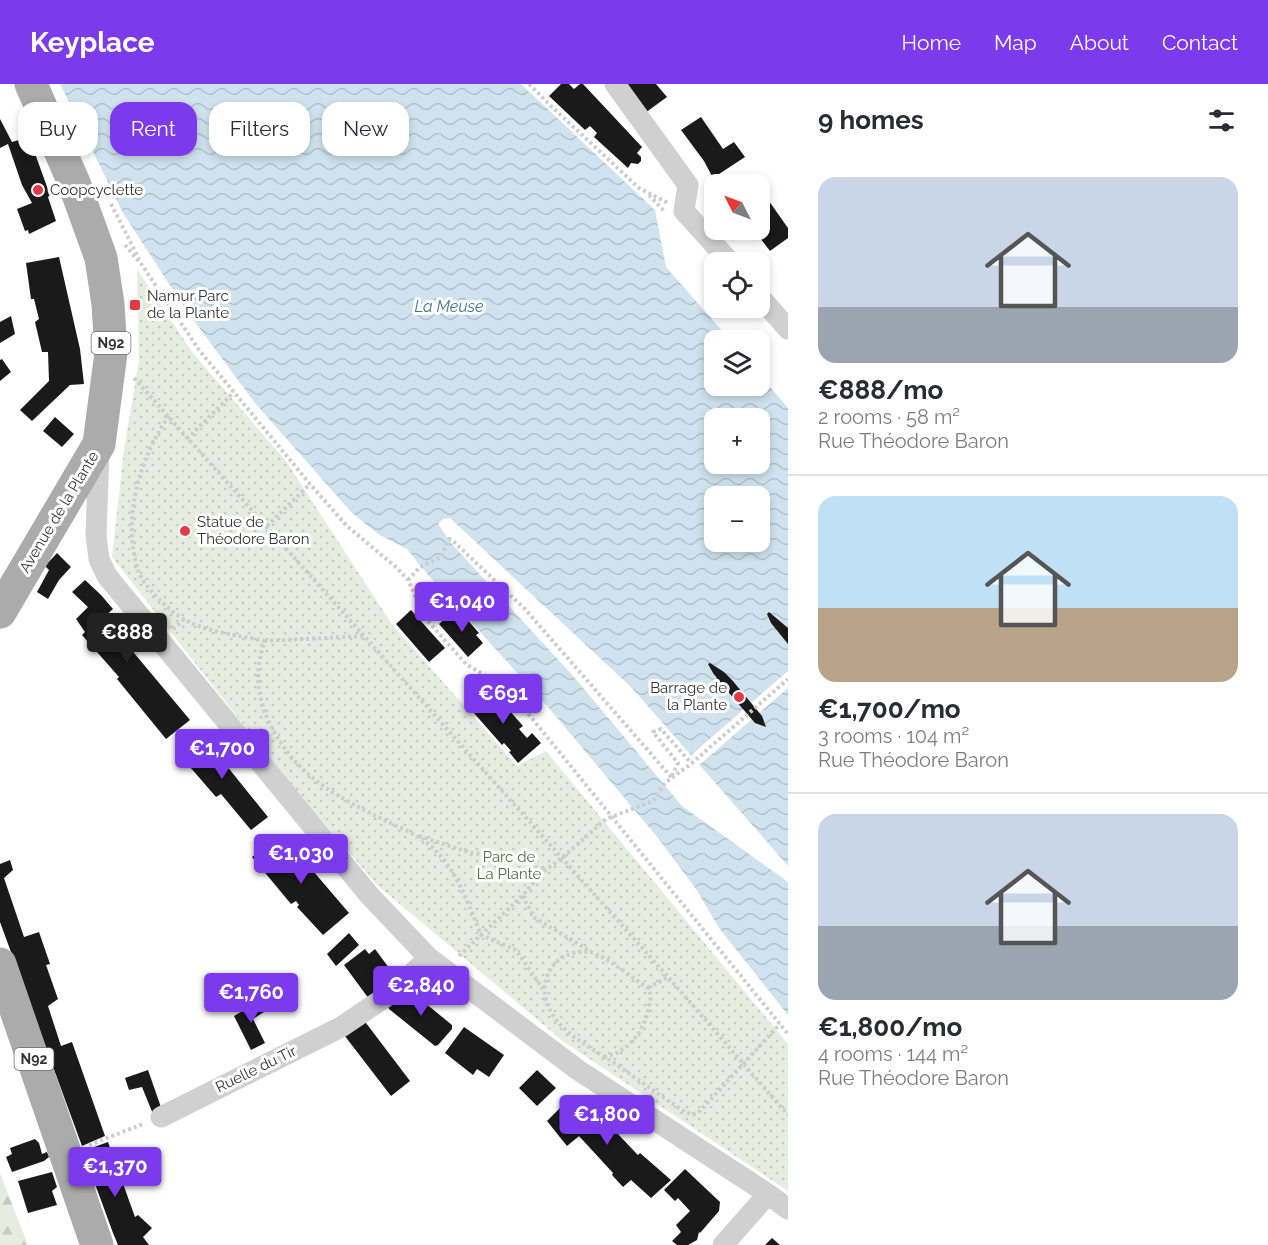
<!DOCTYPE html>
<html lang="en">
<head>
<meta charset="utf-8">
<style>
  :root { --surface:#fff; --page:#f2f2f3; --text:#2b2b33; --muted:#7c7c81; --line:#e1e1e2; --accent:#7c3aed }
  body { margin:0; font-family:Raleway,sans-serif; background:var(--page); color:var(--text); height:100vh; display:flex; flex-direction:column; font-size:22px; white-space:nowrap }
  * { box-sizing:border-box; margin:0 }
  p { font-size:20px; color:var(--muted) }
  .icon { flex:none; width:33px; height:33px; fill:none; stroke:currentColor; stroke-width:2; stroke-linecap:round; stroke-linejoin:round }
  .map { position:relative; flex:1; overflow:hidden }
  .panel { display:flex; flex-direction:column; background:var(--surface); width:480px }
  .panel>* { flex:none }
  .hud { position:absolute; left:18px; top:18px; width:570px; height:54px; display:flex; gap:12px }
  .needle { width:39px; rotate:312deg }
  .fabs { position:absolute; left:704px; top:90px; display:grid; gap:12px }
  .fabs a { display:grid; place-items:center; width:66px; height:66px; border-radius:12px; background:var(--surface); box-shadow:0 3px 9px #0003; font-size:30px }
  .price { position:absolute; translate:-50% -51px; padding:0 14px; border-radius:6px; background:var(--accent); color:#fff; font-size:20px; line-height:39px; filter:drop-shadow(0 2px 3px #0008) }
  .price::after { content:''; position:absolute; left:50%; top:36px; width:18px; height:14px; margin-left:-9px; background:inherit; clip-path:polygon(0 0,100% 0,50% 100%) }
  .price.current { background:#222; color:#fff }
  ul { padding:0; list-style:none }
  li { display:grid; align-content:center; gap:12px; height:318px; padding:0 30px }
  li+li { border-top:2px solid var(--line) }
  li span { display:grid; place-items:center; height:186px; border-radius:18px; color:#555 }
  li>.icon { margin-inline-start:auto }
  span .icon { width:108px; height:108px; fill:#fffc; stroke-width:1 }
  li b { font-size:26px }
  h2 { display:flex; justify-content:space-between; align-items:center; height:72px; padding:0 30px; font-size:26px }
  .chip { padding:0 21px; border-radius:18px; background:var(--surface); box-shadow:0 3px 9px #0003; font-size:21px; line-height:54px }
  .chip.current { background:var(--accent); color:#fff }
  header { display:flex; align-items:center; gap:36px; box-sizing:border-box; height:84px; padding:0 30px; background:var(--accent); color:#fff }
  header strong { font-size:28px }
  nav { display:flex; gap:33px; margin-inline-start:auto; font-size:21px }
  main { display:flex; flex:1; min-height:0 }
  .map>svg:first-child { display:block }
</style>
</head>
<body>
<header>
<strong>Keyplace</strong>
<nav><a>Home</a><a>Map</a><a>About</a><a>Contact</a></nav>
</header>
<main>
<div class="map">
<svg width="788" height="1161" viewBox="0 0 788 1161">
  <defs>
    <pattern id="forest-firs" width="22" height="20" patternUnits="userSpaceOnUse" patternTransform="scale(1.5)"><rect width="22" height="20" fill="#e6ecdf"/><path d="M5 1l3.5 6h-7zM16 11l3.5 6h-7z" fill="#c6cbc0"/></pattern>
    <pattern id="park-dots" width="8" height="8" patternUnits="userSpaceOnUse" patternTransform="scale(1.5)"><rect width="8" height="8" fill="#e6ecdf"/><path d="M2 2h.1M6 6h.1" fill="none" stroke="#c6cbc0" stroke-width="1.8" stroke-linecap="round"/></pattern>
    <pattern id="water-waves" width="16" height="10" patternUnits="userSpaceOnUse" patternTransform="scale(1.5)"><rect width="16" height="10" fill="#cfe2ee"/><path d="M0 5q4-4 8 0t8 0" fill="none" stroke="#b2c2cd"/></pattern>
  </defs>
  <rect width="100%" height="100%" fill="#fff"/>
  <path fill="url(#forest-firs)" d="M0 1089 28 1161H0Z"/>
  <path fill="url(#park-dots)" d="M137 185 192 268 286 377 391 539 517 682 546 667 788 960V1107L564 958 376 800 275 681 112 473 124 365 139 277Z"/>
  <path fill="url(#water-waves)" fill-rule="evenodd" d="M60 0H521L655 126 666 183 730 256H714V302H759V290L788 324V782L632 604 450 434 443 435 438 440 451 459 574 593 682 722 788 798V931L719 844 696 805 658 754 548 623 423 485 407 465 378 450 351 428 255 319 186 226 123 129ZM714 334H759V380H714ZM714 412H759V458H714Z"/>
  <path fill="#fff" d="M788 587V604L697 683 689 673Z"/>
  <path fill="#1a1a1a" d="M561 0H569L574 5 580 0H583L642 63 637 69 641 73V77L638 80 631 79 628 84 594 53 597 49 590 42 585 46 549 12Z
    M623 0H656L667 13 645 29Z
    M701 33 723 65 734 58 745 73 713 94 704 77 681 46Z
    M0 35 12 58 29 53 50 111 48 113 56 137 29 150 28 146 25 147 17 125 32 119 22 101 8 60 0 64Z
    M759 103 788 144V154L770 167 754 146H759Z
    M59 173 80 265 84 300 70 301 32 337 20 326 49 297 48 268H42L35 238 39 235 34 215H31L26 179Z
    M11 232 15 250 0 259V238Z
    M2 275 11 288 0 297V276Z
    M55 333 74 350 62 363 43 347Z
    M57 469 71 483 59 496 48 515 37 508 49 486 45 482Z
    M85 496 101 511 113 525 104 533 190 636 166 655 117 595 119 593 82 551 85 548 76 535 88 523 72 508Z
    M411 526 445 564 429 578 396 540Z
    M455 526 462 535 465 533 479 549 476 551 483 559 468 573 439 540Z
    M769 528 788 544V560L771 539 767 530Z
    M710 579 724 588 732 596 762 632 766 643 755 639 724 603 713 589 708 580Z
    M485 604 491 611 494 609 523 642 519 645 527 654 532 649 541 659 518 679 509 668 511 667 504 659 502 661 473 628 476 626 469 618Z
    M201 650 268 733 251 746 221 710 216 713 177 668Z
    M278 753 287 762 290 760 349 829 323 851 297 823 299 821 296 817 291 820 252 773Z
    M10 776 13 786 4 794 24 853 39 848 50 880 46 881 58 915 48 922 61 962 72 958 105 1052 82 1062 0 838V780Z
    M349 849 359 861 336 882 327 870Z
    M365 865 369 870 375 865 395 892 372 919 344 881Z
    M408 905 452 941V945L438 961 435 962 389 925 388 921Z
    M261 916 267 926 253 935 265 959 251 966 234 932Z
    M363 935 410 997 391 1012 341 947Z
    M464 943 504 971 489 993 477 985 473 991 445 969Z
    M148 986 162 1026 153 1030 142 1003 129 1006 125 994Z
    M537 986 556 1004 537 1022 519 1004Z
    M572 1012 598 1029 635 1068 638 1071 640 1069 671 1096 651 1114 631 1096 623 1103 612 1091 613 1089 579 1052 567 1062 547 1037Z
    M35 1055 39 1059 42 1070 47 1068 49 1073 44 1077 12 1088 6 1073 12 1070 10 1064Z
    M108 1058 135 1133 138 1131 152 1144 143 1153 149 1161H118L113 1149 83 1067Z
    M685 1085 720 1118 719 1127 700 1149 699 1148 697 1156 688 1161H677L672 1157 681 1148 676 1141 690 1127 678 1114 675 1117 664 1106Z
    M52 1088 57 1103 52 1107 57 1121 28 1129 18 1097Z
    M772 1154 780 1161H765Z"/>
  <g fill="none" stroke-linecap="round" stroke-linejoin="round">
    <path stroke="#cdcdcd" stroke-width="4" stroke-dasharray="3 3" stroke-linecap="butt" d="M529 0 550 21 639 104 668 119
      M649 111 665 128
      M111 120 139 175
      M125 161 142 181 199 266 310 400 347 442 397 484 408 496 426 535 466 580 501 601 513 611 788 950
      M134 294 668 893 788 1031
      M169 332C139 374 122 435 138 486 143 502 170 528 185 536 209 549 239 551 265 557
      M187 355 234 308
      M267 442 310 400
      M408 496 420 483 441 473 449 455 452 456 525 525 672 694
      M173 545 184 535
      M363 552 265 557C255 584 256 609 268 636 294 691 334 711 386 737 403 745 423 753 436 767 459 791 469 822 481 851L516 866 543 905
      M672 692 678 679 653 648 661 645 691 679
      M419 752 468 768 527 779 544 787
      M522 812 535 834 590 867
      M459 872 522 812 544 787 562 774 606 735 653 717 665 699 692 679 788 595
      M648 904 668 893
      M604 973C629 968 645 946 649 922 651 915 651 910 648 904 635 896 602 869 589 868 552 864 531 903 555 934 568 952 587 961 605 973 632 991 658 1010 685 1028L693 1031 700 1027 780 940
      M89 1061 143 1040"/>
    <path stroke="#d0d0d0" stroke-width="21" d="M615 0 688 101 684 127 730 178
      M759 212 788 245
      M99 367 96 451 99 475 107 492 370 812 429 874 578 986 768 1110 788 1125
      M161 1033 341 943 387 912 429 874
      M723 1161 768 1110"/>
    <path stroke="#ababab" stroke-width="33" d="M0 528 99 360 111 269 108 220 101 174 74 99 31 0
      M0 880 97 1161"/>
  </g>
  <g fill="#e63946" stroke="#fff" stroke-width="2">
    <circle cx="38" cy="106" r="6"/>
    <rect x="129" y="215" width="12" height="12" rx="3"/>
    <circle cx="185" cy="447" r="6"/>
    <circle cx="739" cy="613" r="6"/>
  </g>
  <g text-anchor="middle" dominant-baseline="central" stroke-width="6" stroke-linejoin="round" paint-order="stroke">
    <g fill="#fff" stroke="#707070" stroke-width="1.5">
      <rect x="91.5" y="248" width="39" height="22" rx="4.5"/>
      <rect x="14.5" y="964" width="39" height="22" rx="4.5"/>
    </g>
    <g font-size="14" font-weight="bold" fill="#333">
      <text x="111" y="259">N92</text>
      <text x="34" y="975">N92</text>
    </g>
    <g font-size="15" fill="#333" stroke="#fff" text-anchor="start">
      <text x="50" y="106">Coopcyclette</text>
      <text x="147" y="212">Namur Parc<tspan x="147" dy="17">de la Plante</tspan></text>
      <text x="197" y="438">Statue de<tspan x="197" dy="17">Théodore Baron</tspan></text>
      <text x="727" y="604" text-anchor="end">Barrage de<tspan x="727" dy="17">la Plante</tspan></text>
    </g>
    <g font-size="15" fill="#333" stroke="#fff">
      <text transform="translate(59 428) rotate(-59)">Avenue de la Plante</text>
      <text transform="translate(256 985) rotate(-26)">Ruelle du Tir</text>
    </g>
    <g font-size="15" fill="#56703f" stroke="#fff">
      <text x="509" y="773">Parc de<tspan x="509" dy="17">La Plante</tspan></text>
    </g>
    <g font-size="16" font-style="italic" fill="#3f7597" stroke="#fff">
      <text x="449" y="222">La Meuse</text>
    </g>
  </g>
</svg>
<div class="fabs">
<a><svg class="needle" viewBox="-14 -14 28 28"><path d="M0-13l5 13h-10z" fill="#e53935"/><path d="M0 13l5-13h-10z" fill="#7c7c81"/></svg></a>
<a><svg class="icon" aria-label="locate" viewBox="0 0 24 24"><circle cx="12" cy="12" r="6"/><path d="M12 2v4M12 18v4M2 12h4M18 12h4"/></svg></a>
<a><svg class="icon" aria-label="layers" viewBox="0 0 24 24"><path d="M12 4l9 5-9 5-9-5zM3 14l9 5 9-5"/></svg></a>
<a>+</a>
<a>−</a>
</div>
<b class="price" style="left:462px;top:549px">€1,040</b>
<b class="price current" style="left:127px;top:580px">€888</b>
<b class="price" style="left:503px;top:641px">€691</b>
<b class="price" style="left:222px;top:696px">€1,700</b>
<b class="price" style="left:301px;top:801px">€1,030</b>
<b class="price" style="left:421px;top:933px">€2,840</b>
<b class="price" style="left:251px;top:940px">€1,760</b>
<b class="price" style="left:607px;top:1062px">€1,800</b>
<b class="price" style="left:115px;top:1114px">€1,370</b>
<div class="hud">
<a class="chip">Buy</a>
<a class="chip current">Rent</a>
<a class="chip">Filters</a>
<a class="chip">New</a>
</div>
</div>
<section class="panel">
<h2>9 homes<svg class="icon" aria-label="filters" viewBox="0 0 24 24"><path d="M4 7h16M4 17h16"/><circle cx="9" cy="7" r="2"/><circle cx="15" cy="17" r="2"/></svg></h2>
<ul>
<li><span style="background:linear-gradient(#c9d6e8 70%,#9aa5b1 0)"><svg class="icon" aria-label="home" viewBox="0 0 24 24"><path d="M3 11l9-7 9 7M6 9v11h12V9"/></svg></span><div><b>€888/mo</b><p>2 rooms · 58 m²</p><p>Rue Théodore Baron</p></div></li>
<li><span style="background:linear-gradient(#bfe0f5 60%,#b9a48a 0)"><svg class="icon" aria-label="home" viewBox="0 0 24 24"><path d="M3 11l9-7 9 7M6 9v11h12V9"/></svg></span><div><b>€1,700/mo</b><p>3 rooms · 104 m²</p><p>Rue Théodore Baron</p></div></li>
<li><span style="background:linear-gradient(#c9d6e8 60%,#9aa5b1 0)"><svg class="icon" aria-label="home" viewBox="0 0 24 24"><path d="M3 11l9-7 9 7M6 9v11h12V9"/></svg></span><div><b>€1,800/mo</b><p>4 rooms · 144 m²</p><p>Rue Théodore Baron</p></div></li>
</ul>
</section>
</main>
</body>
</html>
